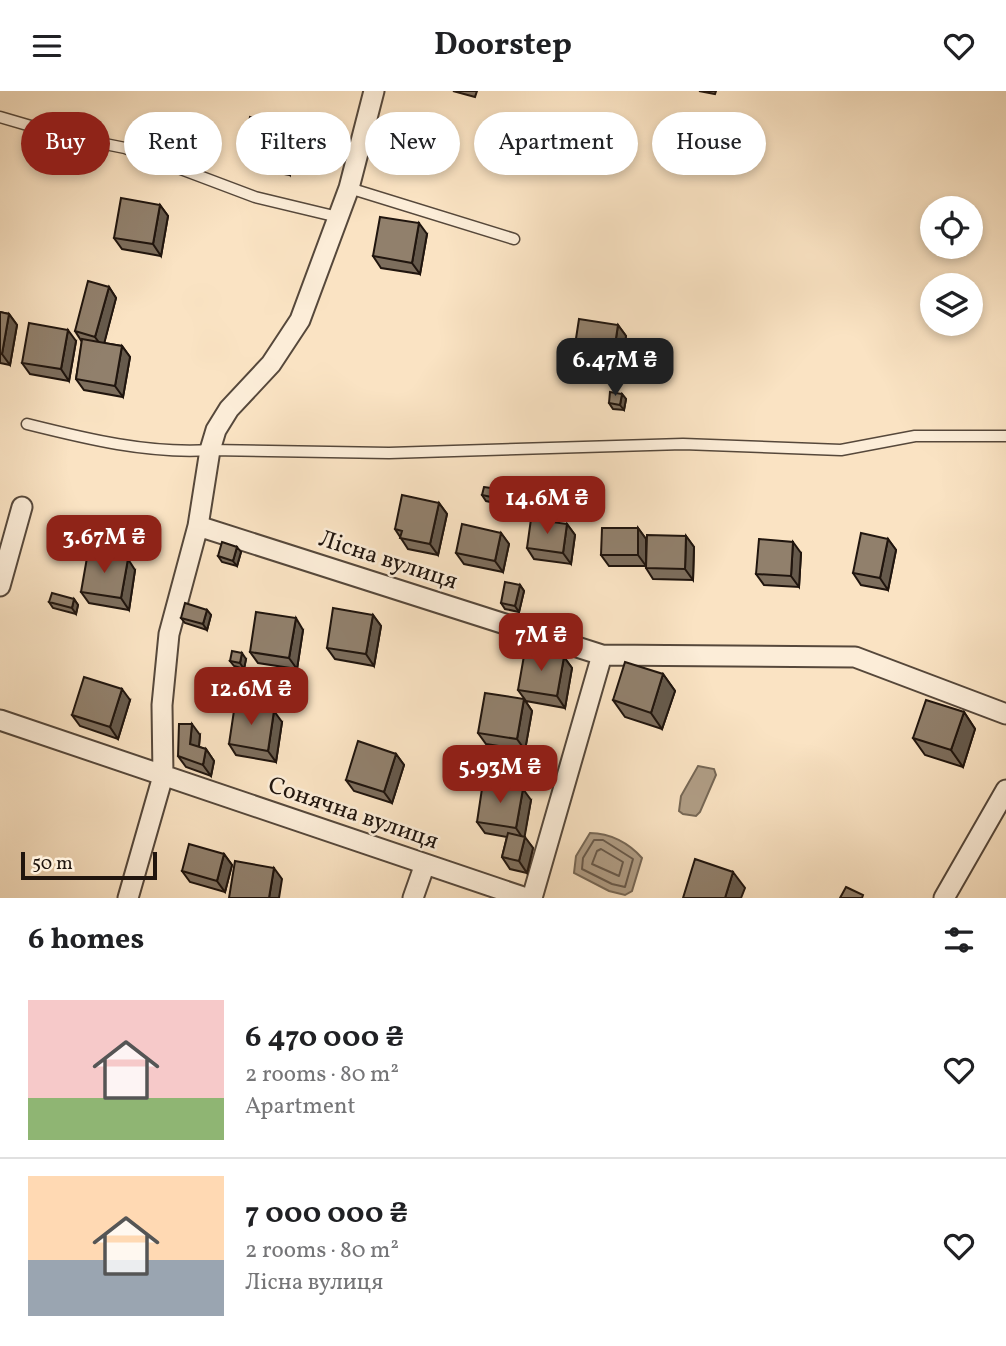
<!DOCTYPE html>
<html lang="en">
<head>
<meta charset="utf-8">
<style>
  :root { --surface:#fff; --page:#f2f2f2; --text:#202124; --muted:#757577; --line:#e0e0e0; --accent:#8f2418 }
  body { margin:0; font-family:Vollkorn,serif; background:var(--page); color:var(--text); height:100vh; display:flex; flex-direction:column; font-size:26px; white-space:nowrap }
  * { box-sizing:border-box; margin:0 }
  p { font-size:23px; color:var(--muted) }
  .icon { flex:none; width:38px; height:38px; fill:none; stroke:currentColor; stroke-width:2; stroke-linecap:round; stroke-linejoin:round }
  .map { position:relative; height:807px; overflow:hidden }
  .sheet { display:flex; flex-direction:column; background:var(--surface); flex:1 }
  .sheet>* { flex:none }
  .top-card { position:absolute; left:21px; top:21px; width:964px; height:63px; display:flex; gap:14px }
  .buttons { position:absolute; left:920px; top:105px; display:grid; gap:14px }
  .buttons a { display:grid; place-items:center; width:63px; height:63px; border-radius:50%; background:var(--surface); box-shadow:0 4px 10px #0003; font-size:35px }
  .scale { position:absolute; left:21px; bottom:18px; width:136px; box-sizing:border-box; padding-left:7px; border:4px solid #20150e; border-top:0; font-size:19px; line-height:24px; white-space:nowrap; color:#20150e; -webkit-text-stroke:5px #fcedd8; paint-order:stroke }
  .price { position:absolute; translate:-50% -60px; padding:0 16px; border-radius:14px; background:var(--accent); color:#fff; font-size:23px; line-height:46px; filter:drop-shadow(0 2px 4px #0008) }
  .price::after { content:''; position:absolute; left:50%; top:42px; width:21px; height:16px; margin-left:-10px; background:inherit; clip-path:polygon(0 0,100% 0,50% 100%) }
  .price.selected { background:#222; color:#fff }
  ul { padding:0; list-style:none }
  li { display:flex; align-items:center; gap:21px; height:175px; padding:0 28px }
  li+li { border-top:2px solid var(--line) }
  li span { display:grid; place-items:center; flex:none; width:196px; height:140px; border-radius:0px; color:#555 }
  li>.icon { margin-inline-start:auto }
  span .icon { width:84px; height:84px; fill:#fffc; stroke-width:1 }
  li b { font-size:30px }
  h2 { display:flex; justify-content:space-between; align-items:center; height:84px; padding:0 28px; font-size:30px }
  .chip { padding:0 24px; border-radius:32px; background:var(--surface); box-shadow:0 4px 10px #0003; font-size:24px; line-height:63px }
  .chip.selected { background:var(--accent); color:#fff }
  header { display:flex; justify-content:space-between; align-items:center; height:91px; padding:0 28px; background:var(--surface); font-size:32px; font-weight:700 }
  .map>svg:first-child { display:block }
</style>
</head>
<body>
<header><svg class="icon" aria-label="menu" viewBox="0 0 24 24"><path d="M4 6h16M4 12h16M4 18h16"/></svg>Doorstep<svg class="icon" aria-label="heart" viewBox="0 0 24 24"><path d="M12 20l-8-8c-3-5 5-10 8-4 3-6 11-1 8 4z"/></svg></header>
<div class="map">
<svg width="1006" height="807" viewBox="0 0 1006 807">
  <rect width="100%" height="100%" fill="#fae3c3"/>
  <filter id="stains"><feTurbulence type="fractalNoise" baseFrequency=".00286" numOctaves="4"/><feColorMatrix values="0 0 0 0 .2 0 0 0 0 .09 0 0 0 0 .02 0 0 0 .5 -.17"/></filter>
  <radialGradient id="worn" r=".72"><stop offset=".6" stop-color="#630" stop-opacity="0"/><stop offset="1" stop-color="#630" stop-opacity=".3"/></radialGradient>
  <path fill="#b09d85" stroke="#766755" stroke-width="2" d="M698 675 714 678 716 684 700 721 696 725 683 723 679 720 681 705Z
    M590 742C610 742 629 752 642 767L632 800 625 804 609 800 574 782 576 765Z"/>
  <g fill="none" stroke-linecap="round" stroke-linejoin="round">
    <path stroke="#68594a" stroke-width="2" d="M594 749H603L633 768 625 796 612 793 582 778 583 767Z
      M601 758 623 771 619 785 592 773 597 760Z"/>
    <g stroke="#56483b" stroke-width="13">
      <path id="lane" d="M0 26 65 45 125 57 255 106 338 126
        M349 97 514 148
        M27 333C87 348 148 363 210 359L389 362 683 353 841 359 915 345H1006"/>
    </g>
    <g stroke="#56483b" stroke-width="23">
      <path id="street" d="M198 435 602 564 855 566 1006 623
        M0 495 22 416
        M0 629 526 807
        M128 807 163 685 162 614 169 543 198 435 210 359 216 339 229 318 271 273 300 229 349 97 374 0
        M413 807 425 773
        M532 807 602 564
        M944 807 1006 699"/>
    </g>
    <use href="#lane" stroke="#fcedd8" stroke-width="10"/>
    <use href="#street" stroke="#fcedd8" stroke-width="19"/>
  </g>
  <path fill="#7d6e5d" stroke="#20150e" stroke-width="2" d="M453 0H477L475 6Z
    M699 0H716L715 3Z
    M297 44 290 84 251 77 243 66Z
    M160 114 168 125 161 165 122 158 114 147Z
    M427 143 420 183 381 177 373 165Z
    M109 196 116 207 104 252 122 255 130 266 123 306 84 299 76 288 82 251 75 240Z
    M0 221 9 223 17 234 10 274 0 272Z
    M618 234 626 245 620 285 580 279 573 267Z
    M76 250 69 290 30 283 22 272Z
    M622 303 626 308 624 319 613 318 609 312Z
    M498 398 502 404 500 413 486 410 482 404Z
    M520 411 517 426 508 424 504 418Z
    M439 412 447 423 438 464 408 458 395 438Z
    M567 433 575 444 571 473 534 468 527 457Z
    M638 437 646 448V475H609L601 464Z
    M501 442 509 453 503 481 464 473 456 462Z
    M686 445 694 456 693 489 653 488 646 477Z
    M888 448 896 459 888 499 861 494 853 482Z
    M241 461 237 475 222 471 218 465Z
    M801 462 799 496 764 494 756 483Z
    M135 479 129 519 89 512 81 501Z
    M520 494 524 500 519 521 505 518 501 512Z
    M74 508 78 514 76 523 53 517 49 511Z
    M207 519 211 524 207 539 185 532 181 527Z
    M373 524 381 535 374 575 335 568 327 557Z
    M303 539 297 578 258 572 250 561Z
    M564 566 572 577 565 617 526 610 518 599Z
    M246 568 244 578 234 575 230 570Z
    M663 583 675 600 662 638 625 626 613 609Z
    M524 608 532 620 525 659 486 653 478 642Z
    M130 609 118 648 80 635 72 624Z
    M964 621 975 638 963 676 925 664 913 647Z
    M282 631 276 671 236 664 229 653Z
    M200 644 199 656 206 658 214 670 211 685 186 676 178 665Z
    M396 663 404 674 392 712 354 700 346 689Z
    M531 709 524 746 533 757 527 782 510 778 502 766 507 746 485 742 477 731Z
    M224 763 232 774 225 801 190 791 182 780Z"/>
  <path fill="#665a4c" stroke="#20150e" stroke-width="2" d="M289 33 297 44 290 84 282 73Z
    M160 114 168 125 161 165 153 153Z
    M419 132 427 143 420 183 412 172Z
    M109 196 116 207 103 257 95 246Z
    M9 223 17 234 10 274 2 263Z
    M618 234 626 245 620 285 612 274Z
    M68 239 76 250 69 290 61 278Z
    M122 255 130 266 123 306 115 295Z
    M622 303 626 308 624 319 620 314Z
    M498 398 502 404 500 413 496 407Z
    M516 406 520 411 517 426 514 420Z
    M439 412 447 423 438 464 430 453Z
    M567 433 575 444 571 473 563 462Z
    M638 437 646 448V475L638 464Z
    M501 442 509 453 503 481 495 470Z
    M686 445 694 456 693 489 685 478Z
    M888 448 896 459 888 499 880 487Z
    M793 451 801 462 799 496 791 485Z
    M237 456 241 461 237 475 233 470Z
    M128 468 135 479 129 519 121 507Z
    M520 494 524 500 519 521 515 515Z
    M74 508 78 514 76 523 72 517Z
    M207 519 211 524 207 539 203 533Z
    M373 524 381 535 374 575 366 563Z
    M296 527 303 539 297 578 289 567Z
    M242 562 246 568 244 578 240 572Z
    M564 566 572 577 565 617 557 605Z
    M663 583 675 600 662 638 651 622Z
    M122 598 130 609 118 648 110 636Z
    M524 608 532 620 525 659 517 648Z
    M274 620 282 631 276 671 268 660Z
    M964 621 975 638 963 676 951 659Z
    M192 633 200 644 198 664 190 653Z
    M206 658 214 670 211 685 203 674Z
    M396 663 404 674 392 712 384 701Z
    M523 698 531 709 524 749 516 737Z
    M525 746 533 757 527 782 519 770Z
    M224 763 232 774 225 801 217 790Z
    M274 777 282 788 279 807H269Z
    M733 781 745 797 741 807H725Z"/>
  <path fill="#91806c" stroke="#20150e" stroke-width="2" d="M250 26 289 33 282 73 243 66Z
    M121 107 160 114 153 153 114 147Z
    M380 126 419 132 412 172 373 165Z
    M88 190 109 196 95 246 75 240Z
    M0 221 9 223 2 263 0 262Z
    M579 228 618 234 612 274 573 267Z
    M29 232 68 239 61 278 22 272Z
    M82 248 122 255 115 295 76 288Z
    M610 301 622 303 620 314 609 312Z
    M484 396 498 398 496 407 482 404Z
    M402 404 439 412 430 453 400 447 402 440 395 438Z
    M507 404 516 406 514 420 504 418Z
    M531 428 567 433 563 462 527 457Z
    M462 433 501 442 495 470 456 462Z
    M602 437H638V464H601Z
    M861 442 888 448 880 487 853 482Z
    M647 444 686 445 685 478 646 477Z
    M759 448 793 451 791 485 756 483Z
    M222 451 237 456 233 470 218 465Z
    M88 461 128 468 121 507 81 501Z
    M505 491 520 494 515 515 501 512Z
    M52 502 74 508 72 517 49 511Z
    M185 512 207 519 203 533 181 527Z
    M333 517 373 524 366 563 327 557Z
    M256 521 296 527 289 567 250 561Z
    M525 559 564 566 557 605 518 599Z
    M232 560 242 562 240 572 230 570Z
    M625 571 663 583 651 622 613 609Z
    M84 586 122 598 110 636 72 624Z
    M485 602 524 608 517 648 478 642Z
    M926 609 964 621 951 659 913 647Z
    M235 613 274 620 268 660 229 653Z
    M179 633H192L190 653 206 658 203 674 178 665Z
    M358 650 396 663 384 701 346 689Z
    M483 691 523 698 516 737 477 731Z
    M508 742 525 746 519 770 502 766Z
    M189 753 224 763 217 790 182 780Z
    M695 768 733 781 725 807H683Z
    M235 770 274 777 269 807H229Z
    M846 796 863 804 862 807H840Z"/>
  <g text-anchor="middle" dominant-baseline="central" stroke-width="5" stroke-linejoin="round" paint-order="stroke">
    <g font-size="24" fill="#20150e" stroke="#fcedd8">
      <text transform="translate(388 470) rotate(18)">Лісна вулиця</text>
      <text transform="translate(353 723) rotate(19)">Сонячна вулиця</text>
    </g>
  </g>
  <rect width="100%" height="100%" filter="url(#stains)"/>
  <rect width="100%" height="100%" fill="url(#worn)"/>
</svg>
<div class="buttons">
<a><svg class="icon" aria-label="locate" viewBox="0 0 24 24"><circle cx="12" cy="12" r="6"/><path d="M12 2v4M12 18v4M2 12h4M18 12h4"/></svg></a>
<a><svg class="icon" aria-label="layers" viewBox="0 0 24 24"><path d="M12 4l9 5-9 5-9-5zM3 14l9 5 9-5"/></svg></a>
</div>
<div class="scale">50 m</div>
<b class="price selected" style="left:615px;top:307px">6.47M ₴</b>
<b class="price" style="left:547px;top:445px">14.6M ₴</b>
<b class="price" style="left:104px;top:484px">3.67M ₴</b>
<b class="price" style="left:541px;top:582px">7M ₴</b>
<b class="price" style="left:251px;top:636px">12.6M ₴</b>
<b class="price" style="left:500px;top:714px">5.93M ₴</b>
<div class="top-card">
<a class="chip selected">Buy</a>
<a class="chip">Rent</a>
<a class="chip">Filters</a>
<a class="chip">New</a>
<a class="chip">Apartment</a>
<a class="chip">House</a>
</div>
</div>
<section class="sheet">
<h2>6 homes<svg class="icon" aria-label="filters" viewBox="0 0 24 24"><path d="M4 7h16M4 17h16"/><circle cx="9" cy="7" r="2"/><circle cx="15" cy="17" r="2"/></svg></h2>
<ul>
<li><span style="background:linear-gradient(#f6c9c9 70%,#8fb573 0)"><svg class="icon" aria-label="home" viewBox="0 0 24 24"><path d="M3 11l9-7 9 7M6 9v11h12V9"/></svg></span><div><b>6 470 000 ₴</b><p>2 rooms · 80 m²</p><p>Apartment</p></div><svg class="icon" aria-label="heart" viewBox="0 0 24 24"><path d="M12 20l-8-8c-3-5 5-10 8-4 3-6 11-1 8 4z"/></svg></li>
<li><span style="background:linear-gradient(#ffd9b3 60%,#9aa5b1 0)"><svg class="icon" aria-label="home" viewBox="0 0 24 24"><path d="M3 11l9-7 9 7M6 9v11h12V9"/></svg></span><div><b>7 000 000 ₴</b><p>2 rooms · 80 m²</p><p>Лісна вулиця</p></div><svg class="icon" aria-label="heart" viewBox="0 0 24 24"><path d="M12 20l-8-8c-3-5 5-10 8-4 3-6 11-1 8 4z"/></svg></li>
</ul>
</section>
</body>
</html>
